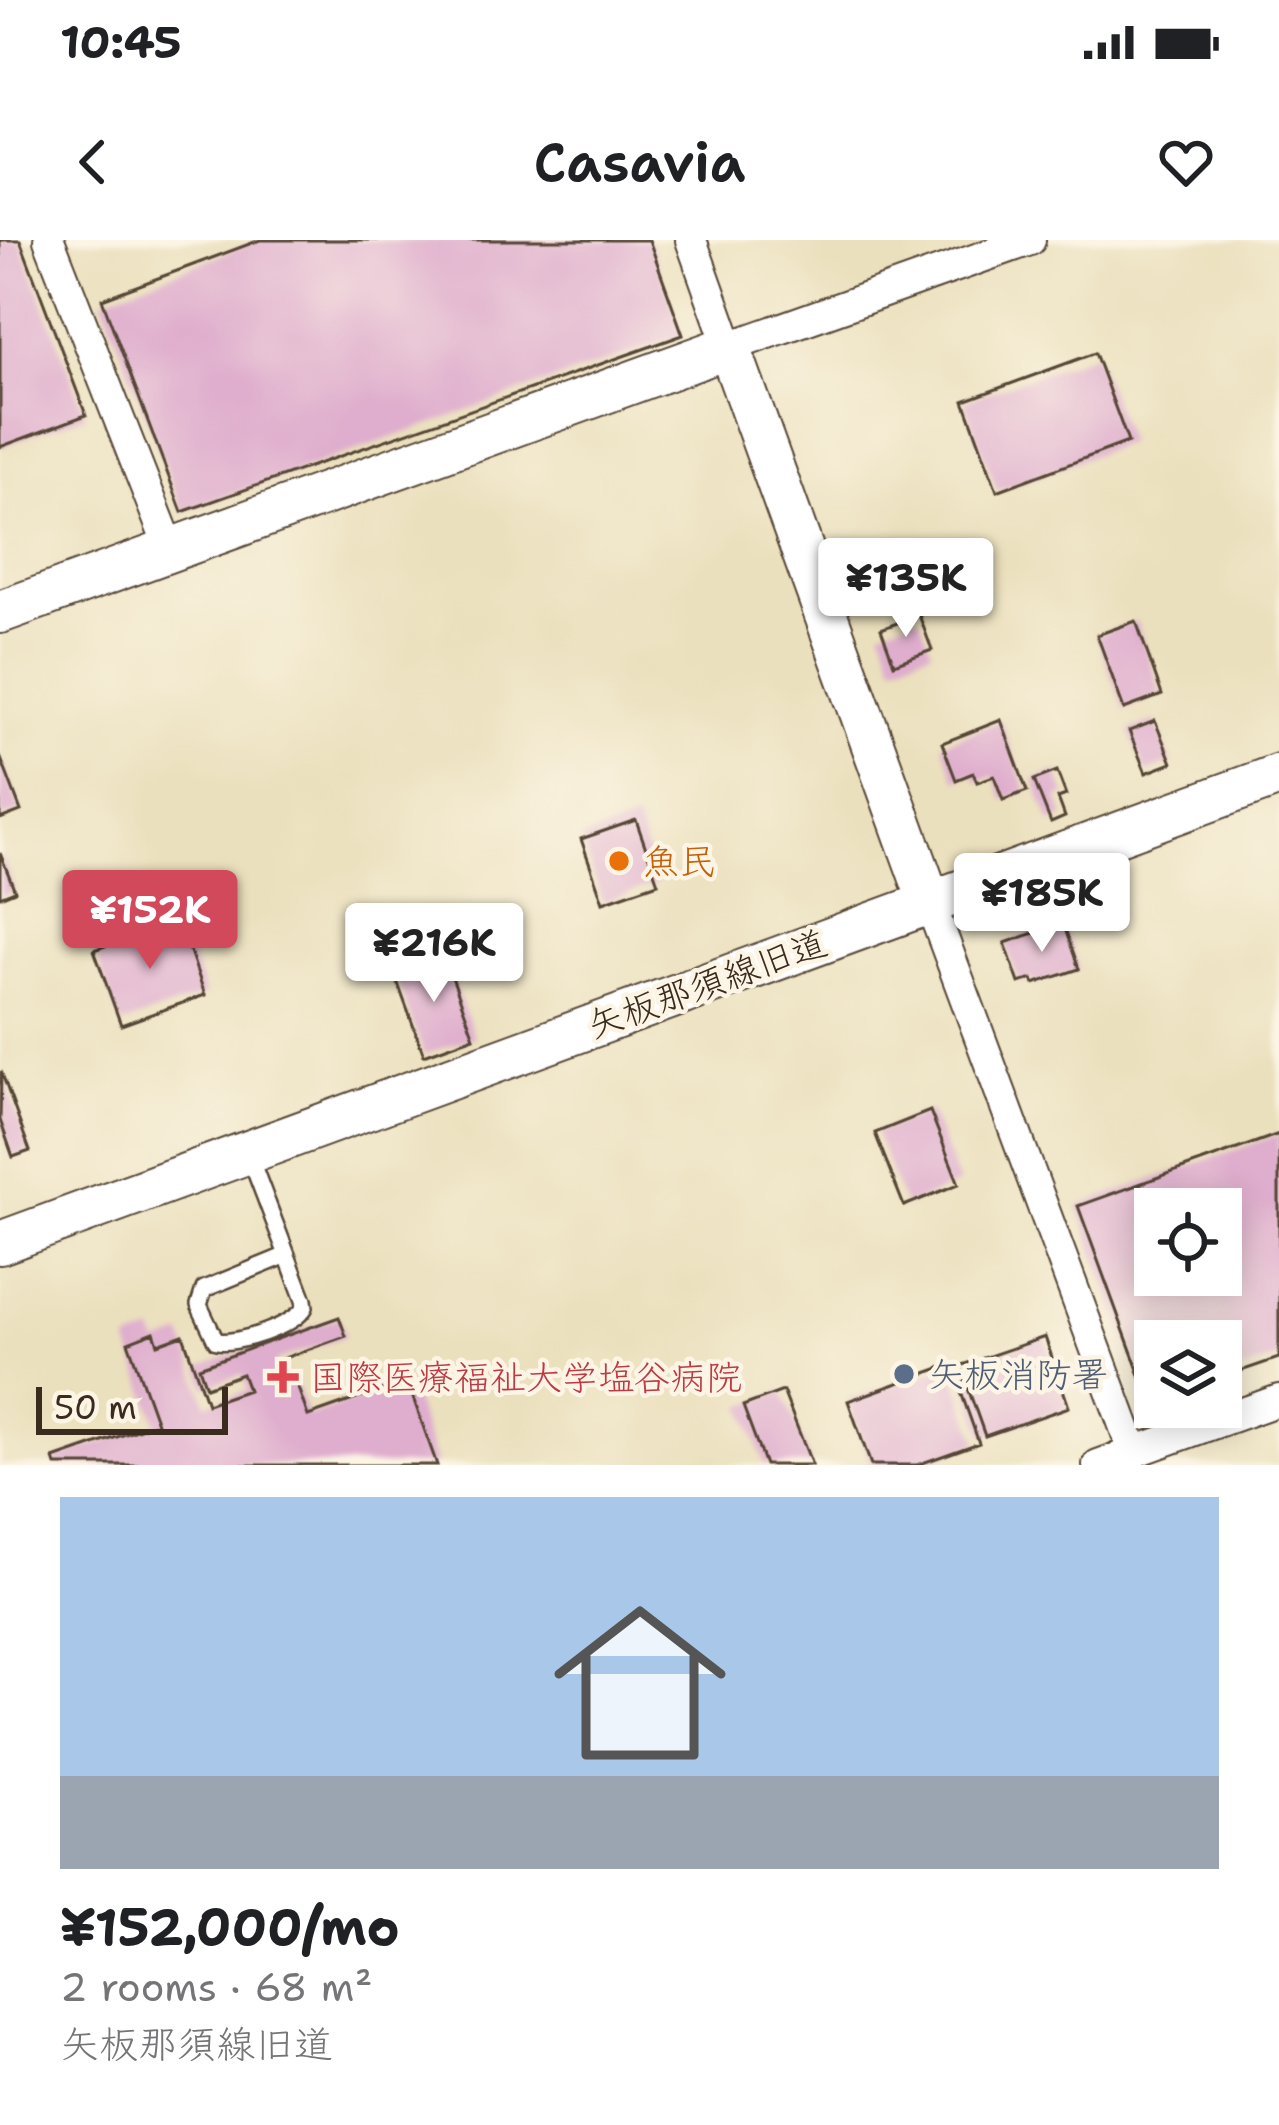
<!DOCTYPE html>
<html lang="en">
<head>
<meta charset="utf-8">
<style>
  :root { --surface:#fff; --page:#f2f2f2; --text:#202124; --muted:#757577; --accent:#d1495b }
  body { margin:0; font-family:"Shantell Sans","Klee One",sans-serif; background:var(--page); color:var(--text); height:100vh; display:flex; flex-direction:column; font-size:45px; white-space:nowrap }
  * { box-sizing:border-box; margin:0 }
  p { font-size:39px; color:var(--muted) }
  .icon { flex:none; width:66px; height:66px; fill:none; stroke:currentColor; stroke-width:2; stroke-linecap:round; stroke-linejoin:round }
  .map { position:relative; height:1225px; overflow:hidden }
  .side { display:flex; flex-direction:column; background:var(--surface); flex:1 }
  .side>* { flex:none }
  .buttons { position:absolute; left:1134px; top:948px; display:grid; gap:24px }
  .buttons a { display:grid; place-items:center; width:108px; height:108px; border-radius:0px; background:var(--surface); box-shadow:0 6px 30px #0003; font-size:60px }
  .scale { position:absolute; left:36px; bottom:30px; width:192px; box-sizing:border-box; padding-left:12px; border:6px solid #3b2a1e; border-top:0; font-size:33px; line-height:42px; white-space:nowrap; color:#3b2a1e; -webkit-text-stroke:9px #fcf5e5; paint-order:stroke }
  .price { position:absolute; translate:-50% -102px; padding:0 27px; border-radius:12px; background:#fff; color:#222; font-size:39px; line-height:78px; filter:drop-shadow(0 3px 6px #0008) }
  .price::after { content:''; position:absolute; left:50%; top:72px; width:36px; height:27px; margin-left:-18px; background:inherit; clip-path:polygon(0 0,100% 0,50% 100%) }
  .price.current { background:var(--accent); color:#fff }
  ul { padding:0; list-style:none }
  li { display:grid; align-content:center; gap:24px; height:636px; padding:0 60px }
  li span { display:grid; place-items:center; height:372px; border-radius:0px; color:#555 }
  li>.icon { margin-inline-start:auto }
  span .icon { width:216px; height:216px; fill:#fffc; stroke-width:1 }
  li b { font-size:51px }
  .status { display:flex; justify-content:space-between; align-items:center; height:84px; padding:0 60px; background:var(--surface); direction:ltr }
  .status svg { height:33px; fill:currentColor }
  header { display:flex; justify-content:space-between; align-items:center; height:156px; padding:0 60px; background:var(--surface); font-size:54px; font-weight:600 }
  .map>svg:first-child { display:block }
</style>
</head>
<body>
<div class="status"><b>10:45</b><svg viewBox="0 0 49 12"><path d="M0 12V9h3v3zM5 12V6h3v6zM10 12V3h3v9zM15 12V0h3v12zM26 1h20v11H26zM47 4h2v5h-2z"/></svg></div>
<header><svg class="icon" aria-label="back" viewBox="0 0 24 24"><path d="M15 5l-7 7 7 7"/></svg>Casavia<svg class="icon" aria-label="heart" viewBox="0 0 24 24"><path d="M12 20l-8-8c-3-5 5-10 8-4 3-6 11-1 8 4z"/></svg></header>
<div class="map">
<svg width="1279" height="1225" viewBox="0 0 1279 1225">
  <rect width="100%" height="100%" fill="#fcf5e5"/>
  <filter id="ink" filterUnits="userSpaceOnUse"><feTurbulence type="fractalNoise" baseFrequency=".00833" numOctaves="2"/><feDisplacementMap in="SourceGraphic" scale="24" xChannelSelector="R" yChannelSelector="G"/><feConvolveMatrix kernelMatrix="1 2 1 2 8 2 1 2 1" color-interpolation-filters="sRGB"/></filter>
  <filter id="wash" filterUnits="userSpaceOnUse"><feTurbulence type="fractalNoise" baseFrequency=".004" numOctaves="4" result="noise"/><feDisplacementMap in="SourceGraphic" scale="48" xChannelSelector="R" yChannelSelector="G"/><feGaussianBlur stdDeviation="2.7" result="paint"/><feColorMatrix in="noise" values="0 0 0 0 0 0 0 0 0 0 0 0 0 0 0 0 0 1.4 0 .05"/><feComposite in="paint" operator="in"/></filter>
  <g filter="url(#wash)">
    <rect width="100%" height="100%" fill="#ebe0bd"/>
    <g id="blocks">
      <path fill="#dfadcd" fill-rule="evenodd" d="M0 0H20L86 175 0 207Z
        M260 0H649L683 95 182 272 102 59Z
        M1095 113 1128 202 997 251 964 161Z
        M919 375 932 410 894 424 881 389Z
        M1136 381 1162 455 1124 469 1097 395Z
        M1001 480 1027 551 1003 560 994 536 977 542 973 533 956 540 942 503Z
        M1155 481 1172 523 1146 533 1129 491Z
        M0 516 21 571 0 579Z
        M1057 531 1066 555 1058 558 1065 577 1051 583 1034 540Z
        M636 580 658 643 603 662 581 599Z
        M0 613 15 651 0 657Z
        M179 679 205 755 121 785 94 710Z
        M1063 683 1079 729 1034 744 1032 739 1019 743 1005 703Z
        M444 715 474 797 424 815 394 733Z
        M1 831 30 911 13 917 0 880Z
        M930 871 959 944 904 966 875 893Z
        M1279 894V1118L1221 1138V1101H1155V1167L1179 1168 1155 1176 1078 966ZM1155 969H1221V1035H1155Z
        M339 1077 346 1096 276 1121 282 1138 293 1134 308 1176 407 1141 437 1225H56L54 1219 157 1183 128 1102 154 1092 158 1104 183 1095 207 1164 248 1150 242 1134 206 1147 199 1127Z
        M1045 1097 1069 1167 985 1196 960 1126Z
        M951 1124 979 1203 917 1225H871L848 1161Z
        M783 1151 812 1225H765L743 1166Z"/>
    </g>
  </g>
  <g filter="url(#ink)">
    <use href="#blocks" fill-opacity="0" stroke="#554536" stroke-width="3"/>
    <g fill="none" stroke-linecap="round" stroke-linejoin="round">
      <g stroke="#554536" stroke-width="20">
        <path id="lane" d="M249 915 304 1060 305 1067C295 1086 236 1105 216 1101L199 1065 204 1049 287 1015"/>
      </g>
      <g stroke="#554536" stroke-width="34">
        <path id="street" d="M49 0 170 309
          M691 0 729 107 1030 0
          M930 663 1134 1212
          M1098 1225 1279 1160"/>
      </g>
      <g stroke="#554536" stroke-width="46">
        <path id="secondary" d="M0 372 729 107 930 663
          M0 1003 1279 535"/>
      </g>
      <use href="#lane" stroke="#fff" stroke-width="15"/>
      <use href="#street" stroke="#fff" stroke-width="30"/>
      <use href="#secondary" stroke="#fff" stroke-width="42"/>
    </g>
  </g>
  <circle fill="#e8710a" stroke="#fcf5e5" stroke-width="4.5" cx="619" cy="621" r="12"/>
  <circle fill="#5c6f8a" stroke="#fcf5e5" stroke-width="4.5" cx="904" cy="1134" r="12"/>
  <path fill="#e0444e" stroke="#fcf5e5" stroke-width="4.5" d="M277 1119h12v12h12v12h-12v12h-12v-12h-12v-12h12z"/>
  <g text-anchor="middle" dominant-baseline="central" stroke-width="9" stroke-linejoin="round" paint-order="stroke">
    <g font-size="36" fill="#c56008" stroke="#fcf5e5" text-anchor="start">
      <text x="643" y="621">魚民</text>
    </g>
    <g font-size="36" fill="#3b2a1e" stroke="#fcf5e5">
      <text transform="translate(707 744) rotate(-20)">矢板那須線旧道</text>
    </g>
    <g font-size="36" fill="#4e5e75" stroke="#fcf5e5" text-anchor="start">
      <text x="928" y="1134">矢板消防署</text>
    </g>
    <g font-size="36" fill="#be3a42" stroke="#fcf5e5" text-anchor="start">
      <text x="310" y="1137">国際医療福祉大学塩谷病院</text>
    </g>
  </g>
</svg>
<div class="buttons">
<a><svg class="icon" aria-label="locate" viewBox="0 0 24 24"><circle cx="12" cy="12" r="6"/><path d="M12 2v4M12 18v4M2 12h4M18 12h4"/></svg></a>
<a><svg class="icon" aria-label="layers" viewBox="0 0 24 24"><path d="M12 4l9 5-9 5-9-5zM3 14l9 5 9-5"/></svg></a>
</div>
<div class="scale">50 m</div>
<b class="price" style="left:906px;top:400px">¥135K</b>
<b class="price" style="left:1042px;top:715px">¥185K</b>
<b class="price current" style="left:150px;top:732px">¥152K</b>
<b class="price" style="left:434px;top:765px">¥216K</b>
</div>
<section class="side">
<ul>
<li><span style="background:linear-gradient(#a9c7e8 75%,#9aa5b1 0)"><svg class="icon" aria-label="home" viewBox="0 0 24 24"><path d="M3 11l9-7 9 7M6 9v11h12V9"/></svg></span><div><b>¥152,000/mo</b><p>2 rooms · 68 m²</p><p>矢板那須線旧道</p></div></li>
</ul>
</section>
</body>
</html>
